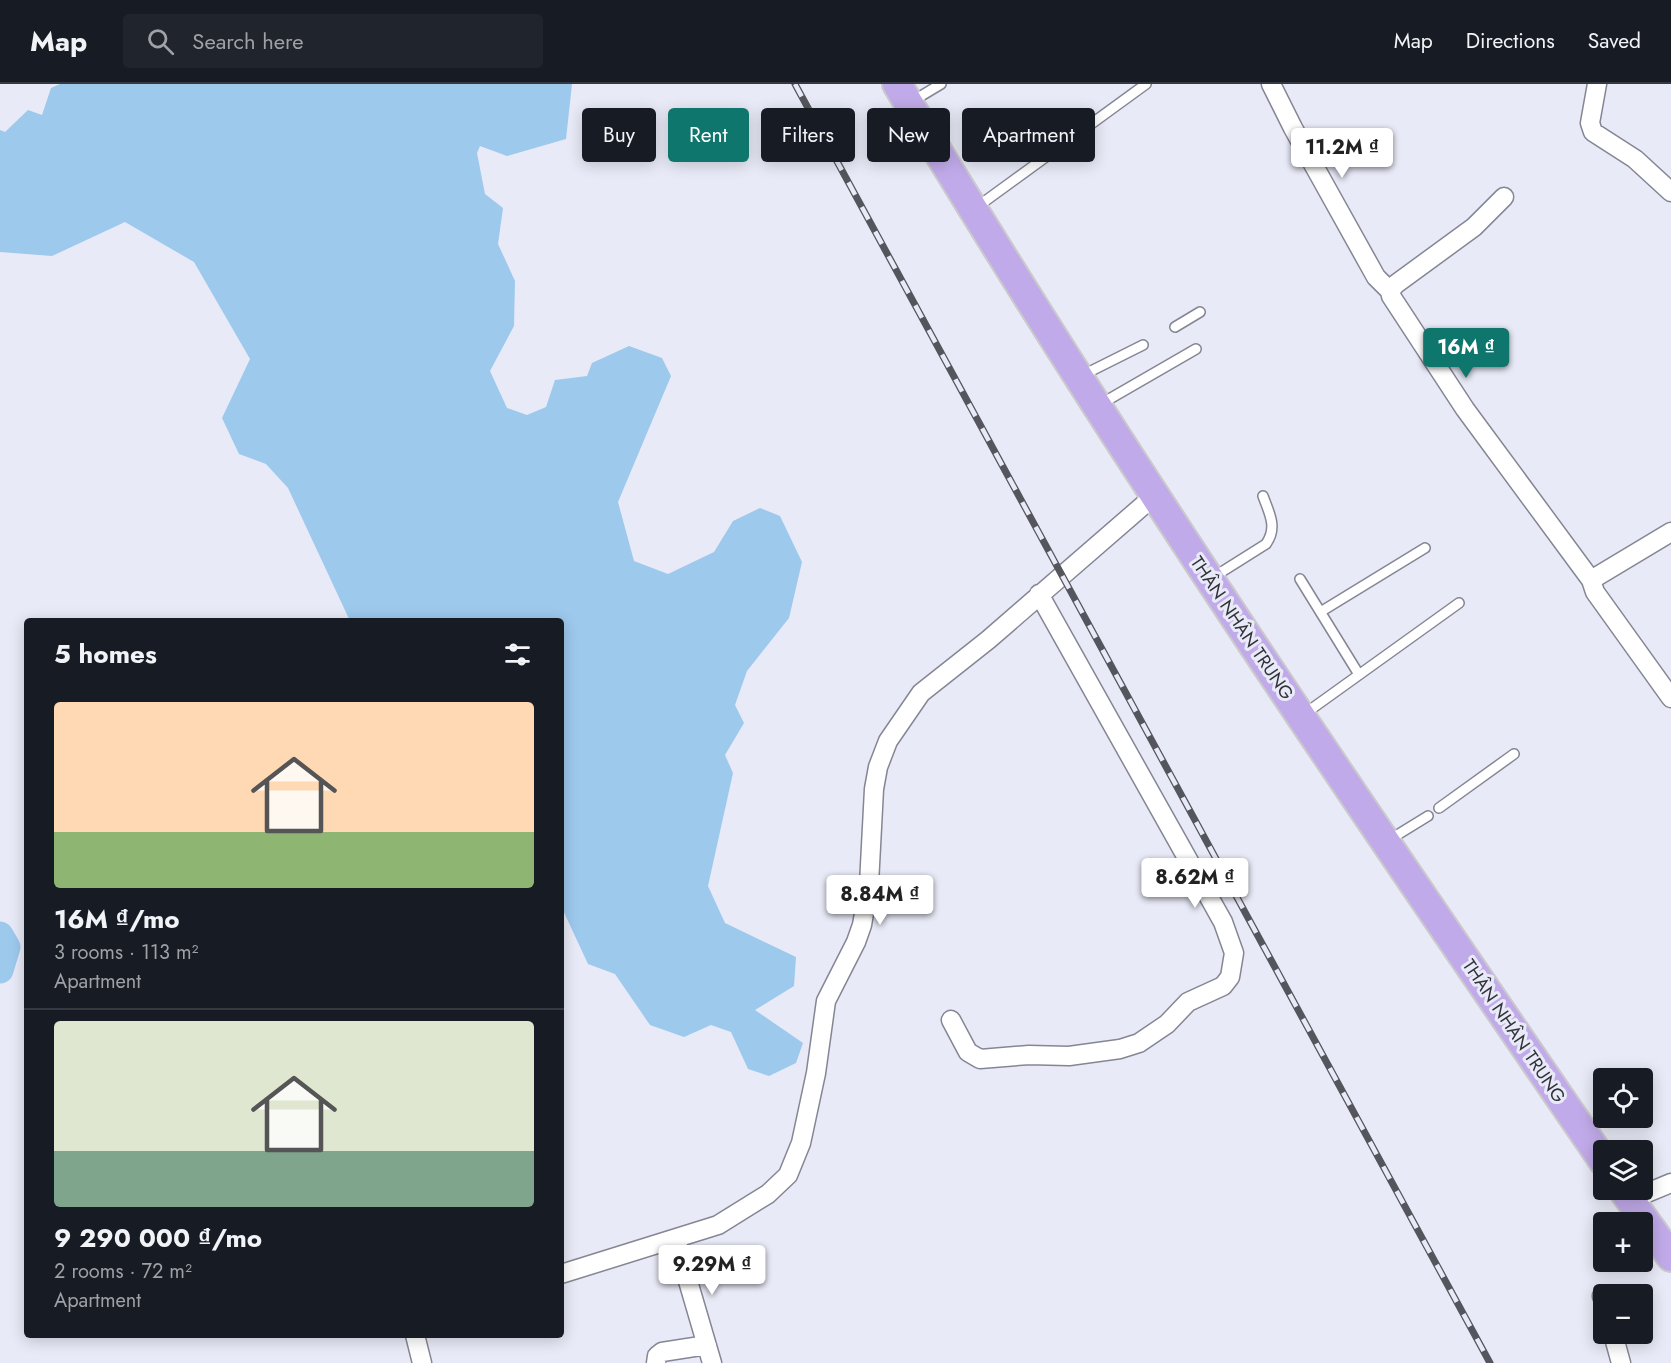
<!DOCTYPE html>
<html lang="en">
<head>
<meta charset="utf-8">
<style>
  :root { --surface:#171b24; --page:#20242c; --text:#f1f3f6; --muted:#9ea1a6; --line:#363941; --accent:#0f766e }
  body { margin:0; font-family:Jost,sans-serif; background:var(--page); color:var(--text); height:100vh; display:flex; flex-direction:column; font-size:22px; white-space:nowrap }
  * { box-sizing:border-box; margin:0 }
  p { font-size:20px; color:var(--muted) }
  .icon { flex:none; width:33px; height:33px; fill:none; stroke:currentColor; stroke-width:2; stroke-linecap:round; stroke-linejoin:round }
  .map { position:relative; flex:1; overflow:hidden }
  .details { position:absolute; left:24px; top:534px; width:540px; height:720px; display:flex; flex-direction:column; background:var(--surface); border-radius:6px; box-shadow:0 3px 15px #0003 }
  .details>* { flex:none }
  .top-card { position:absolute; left:582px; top:24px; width:570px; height:54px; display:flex; gap:12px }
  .tools { position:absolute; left:1593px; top:984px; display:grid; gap:12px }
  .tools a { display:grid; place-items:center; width:60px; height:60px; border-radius:6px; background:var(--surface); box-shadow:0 3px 15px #0003; font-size:30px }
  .price { position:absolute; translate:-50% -51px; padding:0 14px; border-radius:6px; background:#fff; color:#222; font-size:20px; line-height:39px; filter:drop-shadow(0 2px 3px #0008) }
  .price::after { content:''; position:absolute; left:50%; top:36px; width:18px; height:14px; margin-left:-9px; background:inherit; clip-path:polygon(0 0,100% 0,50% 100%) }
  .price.current { background:var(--accent); color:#fff }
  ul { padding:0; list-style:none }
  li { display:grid; align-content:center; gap:12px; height:318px; padding:0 30px }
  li+li { border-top:2px solid var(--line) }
  li span { display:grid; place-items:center; height:186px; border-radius:6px; color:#555 }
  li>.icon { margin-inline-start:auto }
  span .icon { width:108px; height:108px; fill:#fffc; stroke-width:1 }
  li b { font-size:26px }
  h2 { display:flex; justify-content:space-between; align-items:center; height:72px; padding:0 30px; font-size:26px }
  .pill { padding:0 21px; border-radius:6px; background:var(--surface); box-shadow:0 3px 15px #0003; font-size:21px; line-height:54px }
  .pill.current { background:var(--accent); color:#fff }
  header { display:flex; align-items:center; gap:36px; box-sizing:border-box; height:84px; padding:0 30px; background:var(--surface); border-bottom:2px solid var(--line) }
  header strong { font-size:28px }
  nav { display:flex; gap:33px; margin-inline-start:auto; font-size:21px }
  .search { width:420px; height:54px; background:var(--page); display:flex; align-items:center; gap:15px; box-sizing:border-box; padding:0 21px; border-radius:6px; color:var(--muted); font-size:22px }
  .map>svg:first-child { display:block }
</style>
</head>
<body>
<header>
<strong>Map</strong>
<div class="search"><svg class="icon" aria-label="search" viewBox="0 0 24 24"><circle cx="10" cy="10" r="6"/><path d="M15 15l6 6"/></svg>Search here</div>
<nav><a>Map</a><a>Directions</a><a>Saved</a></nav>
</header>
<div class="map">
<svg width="1671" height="1279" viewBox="0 0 1671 1279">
  <rect width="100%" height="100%" fill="#e8eaf7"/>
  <path fill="#9dc9ed" d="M60 0H572L566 55 507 72 480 62 477 69 485 110 503 124 498 160 515 197 514 242 490 287 507 324 527 331 546 323 555 296 587 292 592 279 629 262 662 274 671 292 618 418 634 477 668 490 714 468 733 437 760 424 780 432 802 478 789 534 747 587 735 621 744 639 725 671 733 689 708 802 725 839 796 873 794 902 755 926 803 959 796 979 769 992 748 985 731 948 711 941 684 953 650 941 615 890 588 880 561 822V537H350L288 404 266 380 239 370 222 334 250 275 194 178 125 138 52 172 0 168V46L5 48 28 26 42 31 51 4Z"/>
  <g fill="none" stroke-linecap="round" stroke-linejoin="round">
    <path stroke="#9dc9ed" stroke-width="27" d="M0 851 7 863 0 886"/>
    <g stroke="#848693" stroke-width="12">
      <path id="lane" d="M911 18 941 0
        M977 123 1146 0
        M1175 243 1200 228
        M1081 292 1143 261
        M1099 321 1196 265
        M1212 494 1266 460C1278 443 1269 429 1263 412
        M1300 495 1358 589
        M1322 527 1425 464
        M1303 631 1459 519
        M1439 724 1514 670
        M1389 756 1428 732"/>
    </g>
    <g stroke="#848693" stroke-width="21">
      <path id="street" d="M1271 0 1293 44 1376 193 1390 207
        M1597 0 1590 39 1593 48 1635 75 1671 108
        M1504 113 1474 143 1396 200 1390 207 1391 212 1465 325 1591 496
        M1671 448 1591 496 1595 508 1671 614
        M951 936 968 968 980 975 1029 971 1069 972 1120 965 1139 959 1167 940 1188 918 1223 902 1230 893 1234 869 1223 838 1039 510
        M1630 1116 1671 1099
        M676 1156 712 1279
        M561 1190 718 1141 768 1110 788 1091 801 1059 816 989 826 917 856 858 862 841 869 800 874 705 878 683 888 657 921 609 988 556 1154 412
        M1602 1212 1604 1217
        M1613 1250 1621 1279
        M415 1251 422 1279
        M656 1279 657 1272 662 1268 707 1261"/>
    </g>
    <g stroke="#cacacb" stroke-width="32">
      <path id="primary" d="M897 0C1118 369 1361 724 1604 1078
        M1623 1106 1671 1173"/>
    </g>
    <use href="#lane" stroke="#fff" stroke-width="9"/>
    <use href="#street" stroke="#fff" stroke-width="18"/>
    <use href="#primary" stroke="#c1aae9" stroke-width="28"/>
    <g stroke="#55555d" stroke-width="7">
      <path id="rail" d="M795 0 1490 1279"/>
    </g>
    <use href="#rail" stroke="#e8eaf7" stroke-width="4.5" stroke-dasharray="14" stroke-linecap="butt"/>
  </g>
  <g text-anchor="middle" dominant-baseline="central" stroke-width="6" stroke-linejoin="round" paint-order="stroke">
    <g font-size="18" fill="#323238" stroke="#e8eaf7">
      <text transform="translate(1242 544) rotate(56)">THÂN NHÂN TRUNG</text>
      <text transform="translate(1514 947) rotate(56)">THÂN NHÂN TRUNG</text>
    </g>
  </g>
</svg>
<div class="tools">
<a><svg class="icon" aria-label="locate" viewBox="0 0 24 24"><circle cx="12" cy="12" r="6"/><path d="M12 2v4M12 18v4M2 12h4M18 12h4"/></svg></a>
<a><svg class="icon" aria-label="layers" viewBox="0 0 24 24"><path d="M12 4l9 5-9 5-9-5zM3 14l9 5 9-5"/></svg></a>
<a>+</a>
<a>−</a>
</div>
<b class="price" style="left:1342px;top:95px">11.2M ₫</b>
<b class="price current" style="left:1466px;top:295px">16M ₫</b>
<b class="price" style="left:1195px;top:825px">8.62M ₫</b>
<b class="price" style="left:880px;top:842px">8.84M ₫</b>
<b class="price" style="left:712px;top:1212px">9.29M ₫</b>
<div class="top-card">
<a class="pill">Buy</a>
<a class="pill current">Rent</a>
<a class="pill">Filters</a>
<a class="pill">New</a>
<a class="pill">Apartment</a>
</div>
<section class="details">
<h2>5 homes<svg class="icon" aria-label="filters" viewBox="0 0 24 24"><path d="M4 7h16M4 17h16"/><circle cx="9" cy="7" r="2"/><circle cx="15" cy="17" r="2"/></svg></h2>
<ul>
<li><span style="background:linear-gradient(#ffd9b3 70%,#8fb573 0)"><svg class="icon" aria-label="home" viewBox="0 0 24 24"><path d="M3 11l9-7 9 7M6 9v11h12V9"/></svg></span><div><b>16M ₫/mo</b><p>3 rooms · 113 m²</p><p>Apartment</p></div></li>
<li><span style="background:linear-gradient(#dfe7d0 70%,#7fa58c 0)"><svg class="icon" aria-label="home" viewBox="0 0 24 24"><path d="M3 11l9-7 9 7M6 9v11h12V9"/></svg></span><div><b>9 290 000 ₫/mo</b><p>2 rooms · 72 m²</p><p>Apartment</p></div></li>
</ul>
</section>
</div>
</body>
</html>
